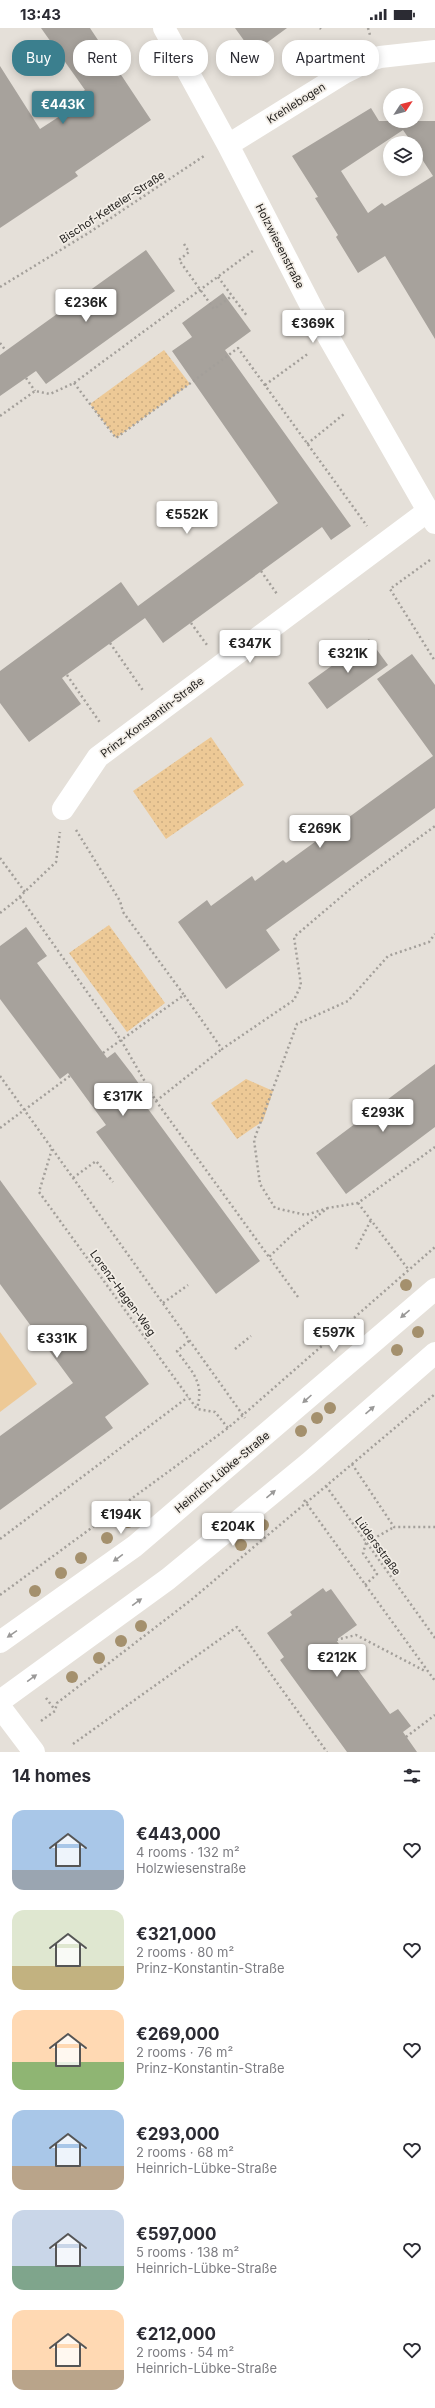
<!DOCTYPE html>
<html lang="en">
<head>
<meta charset="utf-8">
<style>
  :root { --surface:#fff; --page:#f7f7f7; --text:#2b2b33; --muted:#7c7c81; --accent:#3b7f8e }
  body { margin:0; font-family:Inter,sans-serif; background:var(--page); color:var(--text); height:100vh; display:flex; flex-direction:column; font-size:15px; white-space:nowrap }
  * { box-sizing:border-box; margin:0 }
  p { font-size:13px; color:var(--muted) }
  .icon { flex:none; width:22px; height:22px; fill:none; stroke:currentColor; stroke-width:2; stroke-linecap:round; stroke-linejoin:round }
  .map { position:relative; height:1724px; overflow:hidden }
  .panel { display:flex; flex-direction:column; background:var(--surface); flex:1 }
  .panel>* { flex:none }
  .top-card { position:absolute; left:12px; top:12px; width:411px; height:36px; display:flex; gap:8px }
  .needle { width:26px; rotate:54deg }
  .controls { position:absolute; left:383px; top:60px; display:grid; gap:8px }
  .controls a { display:grid; place-items:center; width:40px; height:40px; border-radius:50%; background:var(--surface); box-shadow:0 2px 10px #0003; font-size:20px }
  .price { position:absolute; translate:-50% -34px; padding:0 9px; border-radius:4px; background:#fff; color:#222; font-size:13px; line-height:26px; filter:drop-shadow(0 1px 2px #0008) }
  .price::after { content:''; position:absolute; left:50%; top:24px; width:12px; height:9px; margin-left:-6px; background:inherit; clip-path:polygon(0 0,100% 0,50% 100%) }
  .price.on { background:var(--accent); color:#fff }
  ul { padding:0; list-style:none }
  li { display:flex; align-items:center; gap:12px; height:100px; padding:0 12px }
  li span { display:grid; place-items:center; flex:none; width:112px; height:80px; border-radius:12px; color:#555 }
  li>.icon { margin-inline-start:auto }
  span .icon { width:48px; height:48px; fill:#fffc; stroke-width:1 }
  li b { font-size:17px }
  h2 { display:flex; justify-content:space-between; align-items:center; height:48px; padding:0 12px; font-size:17px }
  .tag { padding:0 14px; border-radius:16px; background:var(--surface); box-shadow:0 2px 10px #0003; font-size:14px; line-height:36px }
  .tag.on { background:var(--accent); color:#fff }
  .status { display:flex; justify-content:space-between; align-items:center; height:28px; padding:0 20px; background:var(--surface); direction:ltr }
  .status svg { height:11px; fill:currentColor }
  .map>svg:first-child { display:block }
</style>
</head>
<body>
<div class="status"><b>13:43</b><svg viewBox="0 0 49 12"><path d="M0 12V9h3v3zM5 12V6h3v6zM10 12V3h3v9zM15 12V0h3v12zM26 1h20v11H26zM47 4h2v5h-2z"/></svg></div>
<div class="map">
<svg width="435" height="1724" viewBox="0 0 435 1724">
  <defs>
    <pattern id="park-dots" width="8" height="8" patternUnits="userSpaceOnUse"><rect width="8" height="8" fill="#edc996"/><path d="M2 2h.1M6 6h.1" fill="none" stroke="#cbac81" stroke-width="1.8" stroke-linecap="round"/></pattern>
  </defs>
  <rect width="100%" height="100%" fill="#e5e0d9"/>
  <path fill="#edc996" d="M0 1304 37 1356 0 1384Z"/>
  <path fill="url(#park-dots)" d="M164 322 190 356 116 410 90 376Z
    M211 709 244 757 166 811 133 763Z
    M109 897 165 975 127 1004 69 925Z
    M246 1051 273 1063 263 1093 237 1111 211 1075Z"/>
  <path fill="#a7a29c" fill-rule="evenodd" d="M41 0H90L151 92 75 144 78 148 0 200V38L40 101 77 77 72 70 85 62Z
    M235 0H287L253 25Z
    M371 80 379 93H435V311L385 228 358 245 336 209 338 207 315 170 318 169 292 128ZM403 102 412 115H416V122L433 148 385 178 382 175 368 185 341 143Z
    M146 222 175 263 46 356 36 343 0 368V327Z
    M223 265 251 303 225 322 351 498 331 512 322 499 163 615 145 590 62 650 81 676 29 714 0 675V643L121 554 138 578 278 475 172 323 192 309 182 295Z
    M369 611 388 637 327 681 308 655Z
    M412 626 435 657V780L266 902 280 922 226 961 178 894 207 872 211 878 252 848 255 853 283 832 286 835 433 728 377 651Z
    M26 899 47 928 37 935 107 1030 115 1024 132 1046 146 1066 140 1070 260 1233 216 1266 96 1104 106 1097 68 1045 60 1051 0 971V918Z
    M435 1036V1099L346 1166 316 1125Z
    M0 1152 149 1356 105 1389 113 1400 0 1482V1408L73 1355 0 1256Z
    M323 1560 326 1564 331 1561 357 1597 336 1612 390 1686 398 1681 411 1698 403 1704 417 1724H347L280 1632 284 1629 267 1605 292 1587 290 1584Z"/>
  <g fill="none" stroke-linecap="round" stroke-linejoin="round">
    <path stroke="#a39f9a" stroke-width="2.5" stroke-dasharray="2 3" stroke-linecap="butt" d="M320 0 321 1
      M368 0 370 7
      M184 216 189 224 179 232 214 281 232 268
      M218 249 247 288
      M0 259 90 204 204 128
      M0 315 6 323
      M26 350 35 363
      M74 355 116 410 238 320 367 498
      M265 357 309 325
      M0 388 35 363 50 366 74 355 254 222
      M307 416 344 386
      M430 532 390 561 435 633
      M261 543 277 566
      M191 595 207 617
      M110 615 144 664
      M67 647 101 696
      M76 802 120 873 123 884 184 967
      M0 830 25 864
      M20 869 121 1012 156 1073 269 1229
      M0 885 14 874 56 834 60 804
      M103 1025 184 967 222 1021 294 972 301 957 294 909 355 857 435 798
      M0 1048 245 1390
      M156 1073 222 1021
      M0 1100 70 1048
      M52 1121 39 1164 197 1381 215 1384 228 1400
      M73 1150 96 1133 113 1154
      M358 1175 408 1241
      M328 1180 306 1187 275 1180 260 1156 254 1112 297 996 348 973 388 928 429 914 435 906
      M356 1221 371 1192
      M298 1269 269 1229 294 1205 328 1180 358 1175 435 1119
      M163 1275 188 1257
      M189 1313 177 1323C191 1343 205 1354 197 1380
      M235 1321 251 1308
      M352 1436 394 1499H435
      M326 1458 435 1610
      M304 1472 435 1653
      M0 1511 188 1369
      M365 1557 377 1546 363 1525 366 1515 394 1499
      M0 1567 228 1400 435 1219
      M336 1612 356 1607 425 1643
      M46 1670 55 1682
      M41 1693 55 1683 57 1675 191 1572 435 1366
      M406 1709 435 1687
      M73 1716 237 1599 327 1724"/>
    <path stroke="#fff" stroke-width="22" d="M164 0 228 117 313 282 435 495
      M228 117 344 45 368 33 380 29 435 23
      M63 781 98 729 428 483
      M0 1679 34 1724"/>
    <path stroke="#fff" stroke-width="22" d="M0 1614 135 1518 435 1261
      M0 1673 168 1551 309 1435 435 1325"/>
  </g>
  <g fill="#a4906d">
    <circle cx="406" cy="1257" r="6"/>
    <circle cx="418" cy="1304" r="6"/>
    <circle cx="397" cy="1322" r="6"/>
    <circle cx="330" cy="1380" r="6"/>
    <circle cx="317" cy="1390" r="6"/>
    <circle cx="301" cy="1403" r="6"/>
    <circle cx="128" cy="1494" r="6"/>
    <circle cx="208" cy="1494" r="6"/>
    <circle cx="263" cy="1497" r="6"/>
    <circle cx="107" cy="1510" r="6"/>
    <circle cx="241" cy="1517" r="6"/>
    <circle cx="81" cy="1530" r="6"/>
    <circle cx="61" cy="1545" r="6"/>
    <circle cx="35" cy="1563" r="6"/>
    <circle cx="141" cy="1598" r="6"/>
    <circle cx="121" cy="1613" r="6"/>
    <circle cx="99" cy="1630" r="6"/>
    <circle cx="72" cy="1649" r="6"/>
  </g>
  <defs><path id="oneway-solid" d="M-6-.8H1V-3.2L6.5 0L1 3.2V.8H-6Z"/></defs>
  <g fill="#9a9998">
    <use href="#oneway-solid" transform="translate(405 1286) rotate(140)"/>
    <use href="#oneway-solid" transform="translate(307 1371) rotate(138)"/>
    <use href="#oneway-solid" transform="translate(370 1382) rotate(-41)"/>
    <use href="#oneway-solid" transform="translate(271 1466) rotate(-40)"/>
    <use href="#oneway-solid" transform="translate(118 1530) rotate(144)"/>
    <use href="#oneway-solid" transform="translate(137 1574) rotate(-36)"/>
    <use href="#oneway-solid" transform="translate(12 1606) rotate(146)"/>
    <use href="#oneway-solid" transform="translate(32 1650) rotate(-36)"/>
  </g>
  <g text-anchor="middle" dominant-baseline="central" stroke-width="3.5" stroke-linejoin="round" paint-order="stroke">
    <g font-size="11" fill="#1e1c1a" stroke="#f2ede6">
      <text transform="translate(296 75) rotate(-32)">Krehlebogen</text>
      <text transform="translate(112 179) rotate(-33)">Bischof-Ketteler-Straße</text>
      <text transform="translate(280 218) rotate(63)">Holzwiesenstraße</text>
      <text transform="translate(152 689) rotate(-37)">Prinz-Konstantin-Straße</text>
      <text transform="translate(123 1265) rotate(54)">Lorenz-Hagen-Weg</text>
      <text transform="translate(222 1444) rotate(-40)">Heinrich-Lübke-Straße</text>
      <text transform="translate(378 1518) rotate(54)">Lüdersstraße</text>
    </g>
  </g>
</svg>
<div class="controls">
<a><svg class="needle" viewBox="-14 -14 28 28"><path d="M0-13l5 13h-10z" fill="#e53935"/><path d="M0 13l5-13h-10z" fill="#7c7c81"/></svg></a>
<a><svg class="icon" aria-label="layers" viewBox="0 0 24 24"><path d="M12 4l9 5-9 5-9-5zM3 14l9 5 9-5"/></svg></a>
</div>
<b class="price on" style="left:63px;top:97px">€443K</b>
<b class="price" style="left:86px;top:295px">€236K</b>
<b class="price" style="left:313px;top:316px">€369K</b>
<b class="price" style="left:187px;top:507px">€552K</b>
<b class="price" style="left:250px;top:636px">€347K</b>
<b class="price" style="left:348px;top:646px">€321K</b>
<b class="price" style="left:320px;top:821px">€269K</b>
<b class="price" style="left:123px;top:1089px">€317K</b>
<b class="price" style="left:383px;top:1105px">€293K</b>
<b class="price" style="left:334px;top:1325px">€597K</b>
<b class="price" style="left:57px;top:1331px">€331K</b>
<b class="price" style="left:121px;top:1507px">€194K</b>
<b class="price" style="left:233px;top:1519px">€204K</b>
<b class="price" style="left:337px;top:1650px">€212K</b>
<div class="top-card">
<a class="tag on">Buy</a>
<a class="tag">Rent</a>
<a class="tag">Filters</a>
<a class="tag">New</a>
<a class="tag">Apartment</a>
</div>
</div>
<section class="panel">
<h2>14 homes<svg class="icon" aria-label="filters" viewBox="0 0 24 24"><path d="M4 7h16M4 17h16"/><circle cx="9" cy="7" r="2"/><circle cx="15" cy="17" r="2"/></svg></h2>
<ul>
<li><span style="background:linear-gradient(#a9c7e8 75%,#9aa5b1 0)"><svg class="icon" aria-label="home" viewBox="0 0 24 24"><path d="M3 11l9-7 9 7M6 9v11h12V9"/></svg></span><div><b>€443,000</b><p>4 rooms · 132 m²</p><p>Holzwiesenstraße</p></div><svg class="icon" aria-label="heart" viewBox="0 0 24 24"><path d="M12 20l-8-8c-3-5 5-10 8-4 3-6 11-1 8 4z"/></svg></li>
<li><span style="background:linear-gradient(#dfe7d0 70%,#c2b280 0)"><svg class="icon" aria-label="home" viewBox="0 0 24 24"><path d="M3 11l9-7 9 7M6 9v11h12V9"/></svg></span><div><b>€321,000</b><p>2 rooms · 80 m²</p><p>Prinz-Konstantin-Straße</p></div><svg class="icon" aria-label="heart" viewBox="0 0 24 24"><path d="M12 20l-8-8c-3-5 5-10 8-4 3-6 11-1 8 4z"/></svg></li>
<li><span style="background:linear-gradient(#ffd9b3 65%,#8fb573 0)"><svg class="icon" aria-label="home" viewBox="0 0 24 24"><path d="M3 11l9-7 9 7M6 9v11h12V9"/></svg></span><div><b>€269,000</b><p>2 rooms · 76 m²</p><p>Prinz-Konstantin-Straße</p></div><svg class="icon" aria-label="heart" viewBox="0 0 24 24"><path d="M12 20l-8-8c-3-5 5-10 8-4 3-6 11-1 8 4z"/></svg></li>
<li><span style="background:linear-gradient(#a9c7e8 70%,#b9a48a 0)"><svg class="icon" aria-label="home" viewBox="0 0 24 24"><path d="M3 11l9-7 9 7M6 9v11h12V9"/></svg></span><div><b>€293,000</b><p>2 rooms · 68 m²</p><p>Heinrich-Lübke-Straße</p></div><svg class="icon" aria-label="heart" viewBox="0 0 24 24"><path d="M12 20l-8-8c-3-5 5-10 8-4 3-6 11-1 8 4z"/></svg></li>
<li><span style="background:linear-gradient(#c9d6e8 70%,#7fa58c 0)"><svg class="icon" aria-label="home" viewBox="0 0 24 24"><path d="M3 11l9-7 9 7M6 9v11h12V9"/></svg></span><div><b>€597,000</b><p>5 rooms · 138 m²</p><p>Heinrich-Lübke-Straße</p></div><svg class="icon" aria-label="heart" viewBox="0 0 24 24"><path d="M12 20l-8-8c-3-5 5-10 8-4 3-6 11-1 8 4z"/></svg></li>
<li><span style="background:linear-gradient(#ffd9b3 75%,#b9a48a 0)"><svg class="icon" aria-label="home" viewBox="0 0 24 24"><path d="M3 11l9-7 9 7M6 9v11h12V9"/></svg></span><div><b>€212,000</b><p>2 rooms · 54 m²</p><p>Heinrich-Lübke-Straße</p></div><svg class="icon" aria-label="heart" viewBox="0 0 24 24"><path d="M12 20l-8-8c-3-5 5-10 8-4 3-6 11-1 8 4z"/></svg></li>
</ul>
</section>
</body>
</html>
